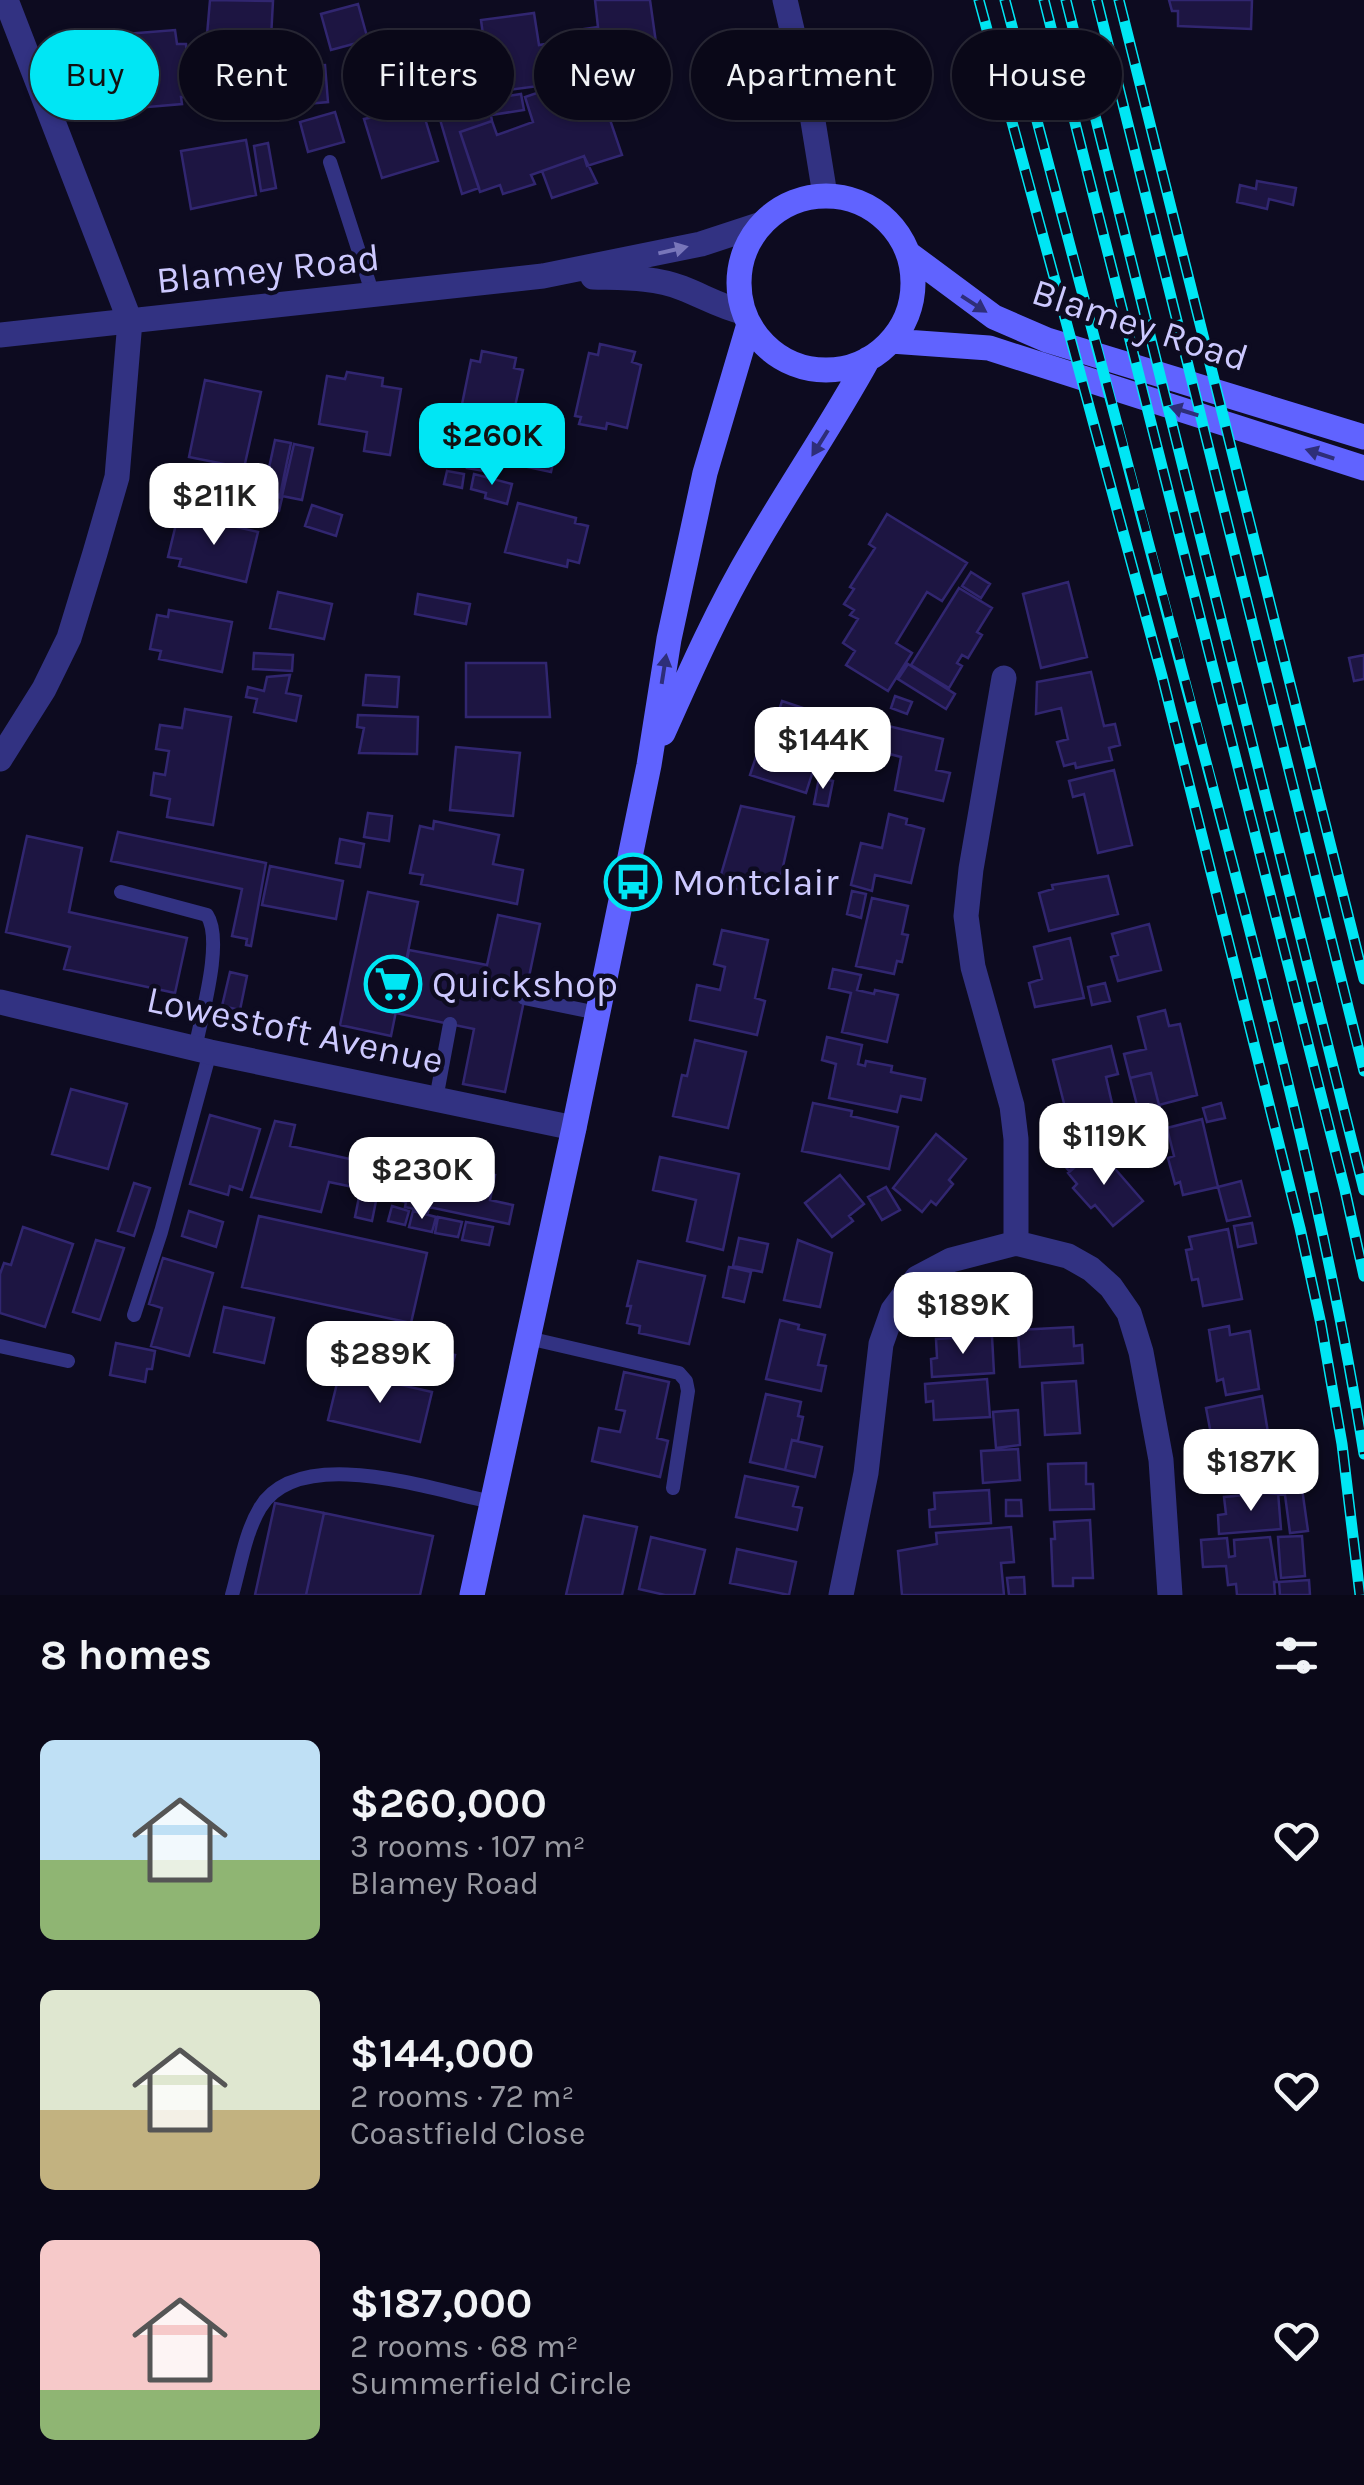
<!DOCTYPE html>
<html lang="en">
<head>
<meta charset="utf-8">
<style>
  :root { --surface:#0a0818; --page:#181625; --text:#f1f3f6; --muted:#999aa2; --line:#2a2937; --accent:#00e6f4 }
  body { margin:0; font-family:Karla,sans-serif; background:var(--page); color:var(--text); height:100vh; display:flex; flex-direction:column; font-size:38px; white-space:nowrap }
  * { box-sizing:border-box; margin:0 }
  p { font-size:32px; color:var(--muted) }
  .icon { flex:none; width:55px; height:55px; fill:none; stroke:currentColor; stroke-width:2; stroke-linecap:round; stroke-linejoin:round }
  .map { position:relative; height:1595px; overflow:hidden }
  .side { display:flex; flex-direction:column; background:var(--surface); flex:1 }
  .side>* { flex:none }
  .banner { position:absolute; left:30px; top:30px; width:1305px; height:90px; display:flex; gap:20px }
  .price { position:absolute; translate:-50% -85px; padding:0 22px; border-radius:20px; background:#fff; color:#222; font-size:32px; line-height:65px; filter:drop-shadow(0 2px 5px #0008) }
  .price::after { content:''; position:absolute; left:50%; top:60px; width:30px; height:22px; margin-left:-15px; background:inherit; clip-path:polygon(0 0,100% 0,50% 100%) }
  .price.active { background:var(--accent); color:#111 }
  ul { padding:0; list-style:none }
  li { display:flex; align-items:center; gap:30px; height:250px; padding:0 40px }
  li span { display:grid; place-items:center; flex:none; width:280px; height:200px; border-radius:15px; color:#555 }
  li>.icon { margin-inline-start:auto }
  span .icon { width:120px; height:120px; fill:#fffc; stroke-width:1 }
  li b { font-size:42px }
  h2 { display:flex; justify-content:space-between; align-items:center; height:120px; padding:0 40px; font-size:42px }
  .chip { padding:0 35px; border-radius:45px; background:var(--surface); box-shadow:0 2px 8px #0004,0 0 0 2px var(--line); font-size:35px; line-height:90px }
  .chip.active { background:var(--accent); color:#111 }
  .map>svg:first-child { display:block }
</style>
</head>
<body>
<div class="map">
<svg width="1364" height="1595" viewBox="0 0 1364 1595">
  <rect width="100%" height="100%" fill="#0d0b20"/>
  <path fill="#1d1542" stroke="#312670" stroke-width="2.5" d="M210 0 273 1 271 38 207 35Z
    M595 0H650L658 57 638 60 639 72 583 79 577 30 598 27Z
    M1169 0H1252L1251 29 1178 26V11H1172Z
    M358 4 368 40 331 50 321 14Z
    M534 13 539 45 572 40 577 81 431 100 425 57 485 50 481 20Z
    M175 30 177 44H186L190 97H181L182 104 125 109 120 56 128 55 126 34Z
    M266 56 267 98 232 99 226 57Z
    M325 65 328 102 284 106 282 68Z
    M411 73 438 161 382 178 364 119 373 117 363 87Z
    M563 84 571 110 603 99 622 155 587 166 584 156 531 175 535 184 503 194 500 185 480 192 460 132 492 121 497 135 533 122 525 97Z
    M521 94 524 110 491 115 488 99Z
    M488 99 492 121 460 132 479 188 462 194 439 116Z
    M335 112 344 142 308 152 300 122Z
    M246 140 256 195 191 209 181 151Z
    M268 143 276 188 261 191 254 146Z
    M584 156 597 183 552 198 542 171Z
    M1257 181 1296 188 1293 205 1269 199 1267 209 1237 202 1240 185 1256 189Z
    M600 344 635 352 632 362 641 365 627 428 607 423 606 429 579 424 581 417 575 416 589 353 598 355Z
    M482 351 516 358 514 368 523 370 509 434 487 430 486 435 461 429 462 424H458L471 360 480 362Z
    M347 372 383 378 382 386 401 389 390 455 364 451 367 432 319 424 327 376 345 379Z
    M205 380 261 392 244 468 189 457Z
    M526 411 563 419 551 472 514 464Z
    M275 440 291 443 280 495 264 491Z
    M294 444 313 448 302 500 282 496Z
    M470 454 499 458 496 473 467 468Z
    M447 471 464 474 462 488 444 484Z
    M474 474 512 484 507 504 485 498 486 493 471 489Z
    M241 487 255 490 250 510 236 507Z
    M264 494 282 498 279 511 261 506Z
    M518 503 576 518 575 523 588 526 579 563 568 560 567 567 505 552Z
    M312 505 342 515 336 536 305 526Z
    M887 514 967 563 942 601 927 592 896 643 912 653 888 691 846 665 855 651 843 643 858 619 850 615 854 610 844 604 854 589 850 587 875 548 869 544Z
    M193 517 258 532 246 582 179 566 181 559 168 557 177 520 191 524Z
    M971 572 990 584 981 598 962 586Z
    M1068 582 1087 657 1041 668 1023 594Z
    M959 588 992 608 977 632 982 635 968 658 962 655 957 663 962 666 949 688 911 665Z
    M278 592 332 604 324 639 270 628Z
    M418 594 470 604 466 624 415 614Z
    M169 610 232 622 222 672 159 659 161 651 150 649 157 615 168 617Z
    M254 653 293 655 292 671 253 669Z
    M1364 655V679L1354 681 1349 658Z
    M466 663H546L550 717H466Z
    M908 664 955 694 946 709 898 679Z
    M1091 672 1104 726 1115 724 1120 745 1109 748 1112 760 1076 768 1075 763 1064 766 1057 742 1068 739 1061 708 1036 714 1037 682Z
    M290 675 286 693 301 696 296 721 254 712 257 699 246 697 248 687 264 691 267 677Z
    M366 675 399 677 397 707 363 705Z
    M895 696 912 702 907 714 891 708Z
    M782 701 830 717 806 793 750 775 764 733 771 735Z
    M185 709 231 717 213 825 167 817 170 799 151 795 154 773 165 775 169 751 156 749 160 725 182 728Z
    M358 715 418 717 417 754 359 753 364 728 357 727Z
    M884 725 943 739 936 770 950 773 943 801 895 790 901 757 878 751Z
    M456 747 520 753 513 816 450 810Z
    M1114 770 1132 845 1098 853 1084 794 1073 797 1069 781Z
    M819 778 833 781 828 806 814 804Z
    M741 806 794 817 776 898 718 885Z
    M368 813 392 816 389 841 364 837Z
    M889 814 907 819 906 824 924 829 911 883 875 875 872 891 851 885 861 843 882 848Z
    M434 821 499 835 493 864 523 870 517 904 421 884 423 875 410 873 420 826 433 829Z
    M118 832 266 863 251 946 246 945 247 939 232 936 242 889 111 861Z
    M27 836 82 848 69 912 187 938 175 993 64 969 70 947 6 932Z
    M340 839 364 844 360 867 336 863Z
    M270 866 343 881 336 919 262 905Z
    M1108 876 1118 914 1049 931 1039 893 1053 889 1052 885Z
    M852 891 866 894 861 918 847 914Z
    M368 892 418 902 391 1036 340 1025Z
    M872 898 908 906 902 934 908 935 902 962 897 961 894 974 856 966Z
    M498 915 540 924 505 1092 463 1084 474 1029 396 1013 409 950 487 965Z
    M1149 924 1161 970 1118 981 1111 957 1118 955 1112 934Z
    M722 930 768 940 755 998 765 1001 757 1035 690 1020 697 985 720 990 725 967 714 964Z
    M1070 938 1084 998 1035 1007 1029 983 1042 979 1034 947Z
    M833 969 861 975 857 990 874 994 875 990 898 995 887 1042 842 1032 851 993 829 988Z
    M230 972 247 976 240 1010 222 1006Z
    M1105 983 1110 1001 1092 1005 1088 987Z
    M1165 1010 1169 1026 1180 1024 1197 1095 1159 1105 1151 1073 1130 1078 1124 1054 1146 1049 1138 1017Z
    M827 1037 862 1045 858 1064 865 1066 866 1061 892 1066 891 1072 925 1079 921 1100 901 1096 897 1112 829 1098 836 1064 822 1060Z
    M695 1040 746 1052 728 1128 673 1116 682 1075 687 1076Z
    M1111 1046 1118 1074 1106 1077 1114 1112 1104 1115 1108 1131 1073 1139 1053 1060Z
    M1151 1073 1160 1109 1139 1113 1130 1078Z
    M71 1089 127 1104 108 1169 52 1154Z
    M813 1103 852 1111 851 1116 898 1127 889 1169 802 1151Z
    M1221 1103 1225 1118 1207 1122 1203 1108Z
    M210 1115 260 1129 242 1190 230 1186 228 1195 190 1184Z
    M1202 1119 1218 1187 1183 1195 1180 1182 1175 1184 1168 1158 1174 1156 1167 1128Z
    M275 1121 295 1125 290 1146 359 1161 353 1187 329 1182 321 1212 251 1197Z
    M936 1134 966 1159 949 1180 953 1184 936 1205 931 1201 922 1212 893 1188Z
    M1082 1141 1091 1152 1069 1171 1060 1160Z
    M1097 1148 1143 1201 1113 1226 1095 1205 1091 1208 1073 1188 1077 1184 1068 1173Z
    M368 1149 495 1175 490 1200 513 1205 509 1224 429 1207 428 1212 405 1207 406 1202 359 1192Z
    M660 1157 739 1174 723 1250 687 1241 696 1200 653 1190Z
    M840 1175 864 1204 849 1216 853 1221 832 1237 805 1203Z
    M1241 1181 1250 1216 1227 1221 1218 1187Z
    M134 1183 150 1188 134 1236 118 1231Z
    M886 1187 900 1210 882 1220 868 1197Z
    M359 1197 376 1201 372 1221 355 1217Z
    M392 1206 409 1211 405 1225 388 1221Z
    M189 1211 223 1222 216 1247 182 1236Z
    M413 1211 436 1217 432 1232 409 1227Z
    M259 1216 427 1253 411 1323 242 1287Z
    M438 1217 462 1222 458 1237 435 1233Z
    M466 1222 493 1227 489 1245 462 1240Z
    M1252 1223 1256 1243 1238 1247 1234 1226Z
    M23 1227 73 1244 45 1327 0 1313V1274L4 1263 11 1265Z
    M1228 1229 1242 1299 1203 1306 1198 1279 1192 1280 1186 1250 1192 1249 1189 1237Z
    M739 1238 768 1244 762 1272 733 1266Z
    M96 1240 124 1248 100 1320 73 1312Z
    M798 1240 832 1253 820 1307 784 1300Z
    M163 1258 213 1273 189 1356 151 1346 162 1308 149 1304Z
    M638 1261 705 1276 689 1344 639 1333 640 1326 627 1323 631 1306H627Z
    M729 1267 751 1272 744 1302 723 1297Z
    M224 1307 274 1318 264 1363 214 1352Z
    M780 1320 799 1325 798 1329 825 1335 818 1365 826 1366 821 1391 766 1379Z
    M1229 1326 1230 1335 1250 1331 1259 1389 1226 1395 1223 1379 1217 1381 1209 1330Z
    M1073 1327 1074 1346 1082 1345 1083 1363 1020 1367 1018 1330Z
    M367 1332 428 1346 423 1369 361 1355Z
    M992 1336 994 1373 932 1377 931 1359 937 1358 936 1339Z
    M116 1343 155 1351 152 1369H147L145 1382 110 1375Z
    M427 1349 455 1355 450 1373 423 1367Z
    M340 1371 432 1392 420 1442 328 1420Z
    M624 1372 669 1382 657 1438 668 1441 660 1477 592 1461 599 1428 620 1432 625 1411 616 1409Z
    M987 1379 990 1417 934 1420 933 1401 926 1402 925 1384Z
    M1076 1381 1080 1433 1045 1435 1042 1383Z
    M766 1394 801 1402 798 1416 803 1417 798 1441 792 1440 785 1470 750 1462Z
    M1262 1396 1272 1457 1255 1460 1254 1454 1235 1457 1231 1431 1211 1434 1206 1408Z
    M1018 1410 1020 1445 996 1448 993 1412Z
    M792 1440 822 1447 815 1477 785 1470Z
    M1018 1449 1020 1480 983 1483 981 1451Z
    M1086 1463V1484H1093L1094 1509 1050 1510 1048 1464Z
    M1300 1474 1308 1531 1290 1533 1285 1495 1268 1493 1266 1478Z
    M745 1476 798 1487 793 1506 802 1508 797 1530 736 1517Z
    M989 1490 991 1523 930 1527 929 1510 935 1509 934 1493Z
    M1278 1492 1281 1529 1219 1534 1218 1515 1226 1514 1224 1497Z
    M1006 1500H1021L1022 1516H1006Z
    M275 1503 324 1513 306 1595H255Z
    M324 1513 433 1536 420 1595H306Z
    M584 1516 637 1527 622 1595H566Z
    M1090 1520 1093 1578H1073V1586H1053L1051 1539H1055L1054 1522Z
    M1011 1527 1014 1562 1001 1563 1004 1595H902L898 1551 937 1544 936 1533Z
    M1302 1536 1305 1576 1281 1578 1278 1537Z
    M651 1537 705 1550 694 1595H665L639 1589Z
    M1270 1537 1277 1582H1274L1275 1595H1237L1236 1584 1228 1585 1226 1566 1203 1567 1201 1540 1227 1538 1229 1557 1235 1556 1234 1540Z
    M737 1549 796 1562 789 1595 730 1583Z
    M1024 1577 1025 1595H1009L1007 1578Z
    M1309 1580 1310 1595H1280L1279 1582Z"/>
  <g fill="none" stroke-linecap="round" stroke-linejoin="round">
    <path stroke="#323282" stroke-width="14" d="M330 162 373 295
      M121 892 207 915C224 941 201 1017 195 1049
      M524 998 598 1013
      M436 1099 450 1024
      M134 1315 161 1232 210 1052
      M528 1338 679 1373 686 1381 688 1391 673 1488
      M0 1346 68 1361
      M232 1595C240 1567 245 1533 260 1508 299 1443 433 1490 492 1502"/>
    <path stroke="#323282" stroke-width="25" d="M785 0 812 115 825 195
      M593 277C623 278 654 277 682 288 703 296 721 307 743 312
      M0 335 543 276 701 244 762 224
      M1004 678 971 869 966 916 973 967 1012 1106 1016 1139V1243
      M0 759 44 689 69 638 95 553 117 477 130 321 6 0
      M0 1002 210 1052 574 1128
      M841 1595 866 1473 881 1344 893 1310 917 1278 951 1260 1016 1243 1068 1256 1091 1269 1111 1287 1129 1313 1141 1352 1161 1460 1170 1595"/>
    <path stroke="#6063ff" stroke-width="25" d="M739 283a87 87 0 1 1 174 0a87 87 0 1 1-174 0Z
      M909 254 994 317 1047 340 1364 437
      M891 341 989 348 1364 468
      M663 733C691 670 719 607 754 548 791 484 833 423 868 359
      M472 1595 574 1128 649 765 669 639 705 473 749 324"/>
    <g stroke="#00e6f4" stroke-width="11">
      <path id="rail" d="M979 0 1162 676 1300 1228 1321 1324 1342 1444 1360 1595
        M1005 0C1078 278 1154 555 1225 834 1278 1039 1331 1244 1364 1454
        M1044 0 1345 1190 1364 1276
        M1066 0 1364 1190
        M1097 0 1364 1071
        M1119 0 1364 979"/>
    </g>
    <use href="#rail" stroke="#0d0b20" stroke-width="8" stroke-dasharray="22" stroke-linecap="butt"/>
  </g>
  <defs><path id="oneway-solid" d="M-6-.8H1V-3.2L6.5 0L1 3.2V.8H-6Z" transform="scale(2.5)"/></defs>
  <use fill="#7876ba" href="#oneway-solid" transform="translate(673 250) rotate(-13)"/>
  <g fill="#2e2e79">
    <use href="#oneway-solid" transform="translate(974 304) rotate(33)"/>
    <use href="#oneway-solid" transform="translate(1184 411) rotate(-163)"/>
    <use href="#oneway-solid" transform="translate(820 443) rotate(122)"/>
    <use href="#oneway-solid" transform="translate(1320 454) rotate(-162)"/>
    <use href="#oneway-solid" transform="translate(664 669) rotate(-81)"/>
  </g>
  <defs>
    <g id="bus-ring" transform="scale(2.875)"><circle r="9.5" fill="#0d0b20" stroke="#00e6f4" stroke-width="1.5"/><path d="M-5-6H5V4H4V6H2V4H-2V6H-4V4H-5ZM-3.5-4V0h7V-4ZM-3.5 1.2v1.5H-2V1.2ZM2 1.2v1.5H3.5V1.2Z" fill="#00e6f4"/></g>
    <g id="supermarket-ring" transform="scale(2.875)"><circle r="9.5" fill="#0d0b20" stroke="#00e6f4" stroke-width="1.5"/><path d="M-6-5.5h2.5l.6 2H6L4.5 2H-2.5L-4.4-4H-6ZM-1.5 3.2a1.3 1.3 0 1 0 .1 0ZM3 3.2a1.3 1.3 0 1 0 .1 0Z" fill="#00e6f4"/></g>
  </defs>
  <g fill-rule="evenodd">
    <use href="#bus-ring" x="633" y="882"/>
    <use href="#supermarket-ring" x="393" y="984"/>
  </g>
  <g text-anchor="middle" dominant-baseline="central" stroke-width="9" stroke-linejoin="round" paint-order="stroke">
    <g font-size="38" fill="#cdc9ff" stroke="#0d0b20">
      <text transform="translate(268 269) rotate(-6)">Blamey Road</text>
      <text transform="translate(1140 325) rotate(18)">Blamey Road</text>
      <text transform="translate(295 1030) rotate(12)">Lowestoft Avenue</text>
    </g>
    <g font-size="38" fill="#cdc9ff" stroke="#0d0b20" text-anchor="start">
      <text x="672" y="882">Montclair</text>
      <text x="432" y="984">Quickshop</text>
    </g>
  </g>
</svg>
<b class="price active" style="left:492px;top:488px">$260K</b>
<b class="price" style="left:214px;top:548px">$211K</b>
<b class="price" style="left:823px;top:792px">$144K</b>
<b class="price" style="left:1104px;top:1188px">$119K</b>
<b class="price" style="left:422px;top:1222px">$230K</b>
<b class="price" style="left:963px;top:1357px">$189K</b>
<b class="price" style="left:380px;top:1406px">$289K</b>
<b class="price" style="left:1251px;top:1514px">$187K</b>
<div class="banner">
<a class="chip active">Buy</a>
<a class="chip">Rent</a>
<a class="chip">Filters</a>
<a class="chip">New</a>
<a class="chip">Apartment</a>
<a class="chip">House</a>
</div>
</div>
<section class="side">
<h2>8 homes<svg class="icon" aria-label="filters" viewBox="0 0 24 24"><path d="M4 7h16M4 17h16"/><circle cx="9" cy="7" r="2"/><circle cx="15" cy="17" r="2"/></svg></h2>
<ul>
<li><span style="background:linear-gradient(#bfe0f5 60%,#8fb573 0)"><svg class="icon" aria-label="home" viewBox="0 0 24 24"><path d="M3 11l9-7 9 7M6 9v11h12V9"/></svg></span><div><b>$260,000</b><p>3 rooms · 107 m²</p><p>Blamey Road</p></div><svg class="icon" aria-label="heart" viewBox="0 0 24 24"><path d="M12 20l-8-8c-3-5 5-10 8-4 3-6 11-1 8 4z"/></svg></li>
<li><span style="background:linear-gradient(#dfe7d0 60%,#c2b280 0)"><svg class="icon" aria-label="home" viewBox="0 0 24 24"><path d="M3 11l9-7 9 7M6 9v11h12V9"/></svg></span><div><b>$144,000</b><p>2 rooms · 72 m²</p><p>Coastfield Close</p></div><svg class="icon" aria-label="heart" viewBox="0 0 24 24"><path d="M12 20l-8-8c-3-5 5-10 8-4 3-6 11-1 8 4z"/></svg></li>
<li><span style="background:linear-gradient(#f6c9c9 75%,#8fb573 0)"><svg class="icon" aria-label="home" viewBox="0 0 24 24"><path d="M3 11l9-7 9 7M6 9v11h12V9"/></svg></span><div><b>$187,000</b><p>2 rooms · 68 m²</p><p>Summerfield Circle</p></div><svg class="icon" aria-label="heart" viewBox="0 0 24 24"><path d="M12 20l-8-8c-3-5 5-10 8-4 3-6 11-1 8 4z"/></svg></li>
</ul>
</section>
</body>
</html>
